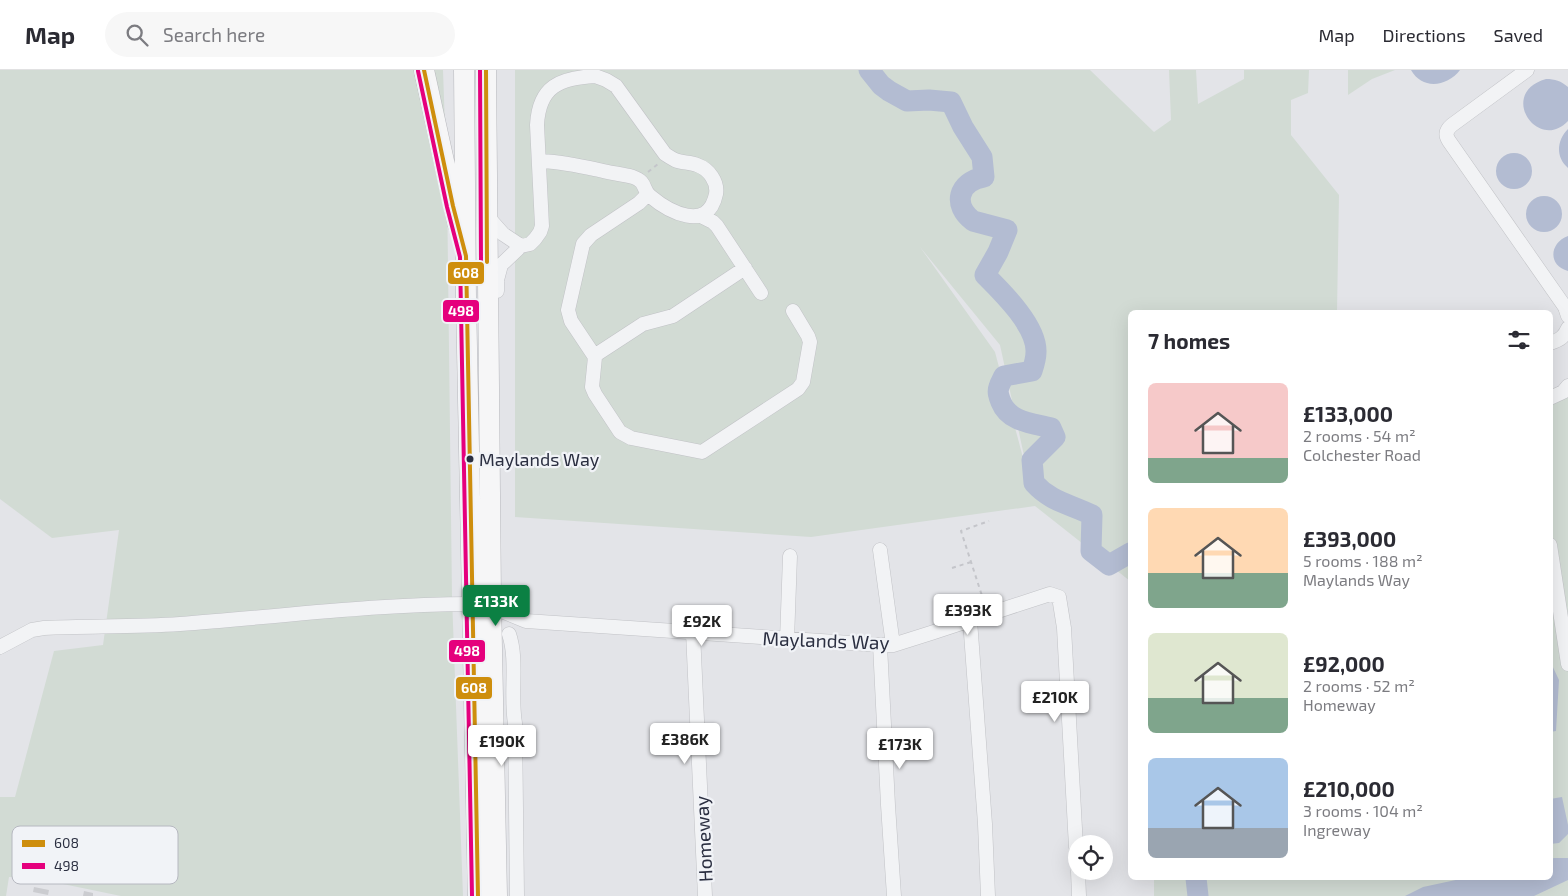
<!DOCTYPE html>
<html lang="en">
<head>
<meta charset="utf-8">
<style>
  :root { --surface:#fff; --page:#f7f7f7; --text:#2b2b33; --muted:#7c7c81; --line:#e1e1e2; --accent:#0b8043 }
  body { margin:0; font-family:"Exo 2",sans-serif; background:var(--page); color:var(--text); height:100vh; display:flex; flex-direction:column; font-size:19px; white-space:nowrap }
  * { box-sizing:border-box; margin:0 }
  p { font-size:16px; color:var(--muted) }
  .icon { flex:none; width:28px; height:28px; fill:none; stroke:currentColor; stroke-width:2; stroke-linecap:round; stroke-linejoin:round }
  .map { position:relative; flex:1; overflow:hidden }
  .details { position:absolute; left:1128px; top:240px; width:425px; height:570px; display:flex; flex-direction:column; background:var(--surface); border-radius:8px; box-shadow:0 5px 20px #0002 }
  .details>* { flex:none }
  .buttons { position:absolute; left:1068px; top:765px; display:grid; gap:10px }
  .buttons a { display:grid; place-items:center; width:45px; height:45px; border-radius:50%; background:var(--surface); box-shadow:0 5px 20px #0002; font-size:25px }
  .price { position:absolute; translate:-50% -42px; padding:0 11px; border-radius:5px; background:#fff; color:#222; font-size:16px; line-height:32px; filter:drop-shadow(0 1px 2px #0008) }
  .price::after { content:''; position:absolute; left:50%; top:30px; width:15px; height:11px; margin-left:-8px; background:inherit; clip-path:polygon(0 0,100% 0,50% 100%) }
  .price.active { background:var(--accent); color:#fff }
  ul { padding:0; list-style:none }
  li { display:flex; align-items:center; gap:15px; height:125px; padding:0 20px }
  li span { display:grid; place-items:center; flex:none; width:140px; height:100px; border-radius:8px; color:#555 }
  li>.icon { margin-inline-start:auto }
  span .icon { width:60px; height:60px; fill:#fffc; stroke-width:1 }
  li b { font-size:21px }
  h2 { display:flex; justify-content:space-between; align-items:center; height:60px; padding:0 20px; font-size:21px }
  header { display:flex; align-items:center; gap:30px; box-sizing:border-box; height:70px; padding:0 25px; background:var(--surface); border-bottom:1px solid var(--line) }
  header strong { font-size:24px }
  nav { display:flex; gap:28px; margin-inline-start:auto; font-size:18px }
  .search { width:350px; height:45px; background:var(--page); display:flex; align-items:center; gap:12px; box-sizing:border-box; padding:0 18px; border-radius:28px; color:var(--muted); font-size:19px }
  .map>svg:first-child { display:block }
</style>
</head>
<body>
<header>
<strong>Map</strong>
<div class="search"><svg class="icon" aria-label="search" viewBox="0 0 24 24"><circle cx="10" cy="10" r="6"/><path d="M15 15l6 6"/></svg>Search here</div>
<nav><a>Map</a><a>Directions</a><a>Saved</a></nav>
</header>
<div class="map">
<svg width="1568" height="826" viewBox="0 0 1568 826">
  <rect width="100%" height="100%" fill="#e3e4e8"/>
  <path fill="#d2dbd4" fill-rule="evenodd" d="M0 0H443L447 114 452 527 463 826H121L34 808 9 807 6 826H0V727H15L54 581 103 575 119 460 52 468 0 429Z
    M515 0H1090L1154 62 1171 50 1169 0H1196L1198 34 1244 9V0H1309L1308 23 1291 30V65L1339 125 1337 242H1130V511L1035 436 811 467 515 447ZM920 177 1000 275 1031 418 995 282Z
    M1348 0H1395L1372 9 1348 25Z
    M1568 324V826H1154V808H1550V328Z"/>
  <path fill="#b3bcd2" d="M1411 0H1460C1447 17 1422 20 1411 0Z
    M1546 9C1555 9 1561 11 1568 17V51C1538 83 1497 23 1546 9Z
    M1568 59V98C1555 87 1557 70 1568 59Z
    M1496 101a18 18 0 1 1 36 0a18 18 0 1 1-36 0Z
    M1526 144a18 18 0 1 1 36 0a18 18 0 1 1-36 0Z
    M1568 166V201C1548 196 1549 173 1568 166Z
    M1550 591 1559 610 1556 661 1550 662Z
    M1562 727 1568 755V764L1559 773 1550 774V729Z
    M1554 788H1568V810L1534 826H1405L1423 817 1465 808H1550V789Z"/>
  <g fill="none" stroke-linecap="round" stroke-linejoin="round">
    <path stroke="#b3bcd2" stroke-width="21" d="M869 0 881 15 889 21 907 31 929 30 951 32 963 57 982 87 984 107C958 112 952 135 973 151L1007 160 998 182 985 205C1002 222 1037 256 1036 282 1036 288 1034 295 1032 301L1004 306C1002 310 1000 313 999 317 997 322 999 327 1001 332 1009 352 1032 353 1051 358L1055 367 1032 390 1034 413C1051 432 1070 434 1092 445L1091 481 1109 495 1130 483
      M1196 808 1198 826"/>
  </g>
  <path fill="#cbccd0" d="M34 817 49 820 48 825 33 822Z
    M84 821 93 823V826H83Z"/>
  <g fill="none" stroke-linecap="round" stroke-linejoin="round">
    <g stroke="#c1c2c6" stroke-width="15">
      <path id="minor" d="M1527 0 1452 55C1446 60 1445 65 1449 71L1565 237 1568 246
        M539 91C559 91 579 96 599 100 610 103 622 104 633 107 647 112 642 119 650 126 669 142 708 163 716 124 718 112 709 99 697 95 690 92 682 93 675 90 671 88 668 86 665 84L616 16 606 10 595 6 591 0
        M648 124 639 133 591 165 583 174 568 240 571 251 595 287 592 317 595 324 620 362 631 368 702 382 798 319 803 312 810 272 808 266 793 241
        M487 146 503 164 521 176
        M701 146 713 152 717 156 761 223
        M497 221V210L501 195 521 176 530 174 535 169 540 162 542 156 537 55C539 16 560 8 595 6
        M1550 273C1560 270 1564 267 1568 258
        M594 286 643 254 673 246 745 198
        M1550 328 1563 322 1568 316
        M1550 475 1568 594
        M880 480 893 575
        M491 529 504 542 526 551 880 575H893L931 563 1050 524 1059 527 1064 558 1076 777
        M970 550 985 754 988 826
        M693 562 705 826
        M509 564C518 590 510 625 515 653L517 826
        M787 570 790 486
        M880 575 888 735 894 826
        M0 577 32 560 44 558C89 556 135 557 180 554 277 547 374 534 471 534
        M1078 801 1079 826"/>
    </g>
    <g stroke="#b6b7bc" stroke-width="21">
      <path id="highway" d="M424 0 458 155
        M464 0 466 228 478 826
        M486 0 491 529 497 826"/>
    </g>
    <path stroke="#c4c5ca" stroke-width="2" stroke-dasharray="4 4" stroke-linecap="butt" d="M648 102 658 94
      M952 498 971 492
      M984 532 961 461 989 451"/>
    <use href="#minor" stroke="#f2f3f5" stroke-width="14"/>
    <use href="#highway" stroke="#f6f6f7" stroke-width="20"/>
    <g stroke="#f1f3f7" stroke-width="8">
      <path id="bus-1" d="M424 0 453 136 466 186 478 826
        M486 0 487 192"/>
    </g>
    <g stroke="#f1f3f7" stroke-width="8">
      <path id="bus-2" d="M480 0 481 192
        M418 1 447 137 460 187 472 826"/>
    </g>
    <use href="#bus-1" stroke="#ce8e0d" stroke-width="4"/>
    <use href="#bus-2" stroke="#e5007d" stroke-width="4"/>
  </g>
  <circle fill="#2b2f41" stroke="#f1f3f7" stroke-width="2" cx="470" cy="389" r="4.5"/>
  <g text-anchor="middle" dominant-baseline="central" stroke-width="4.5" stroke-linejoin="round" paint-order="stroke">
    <g font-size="18" fill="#2b2f41" stroke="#f1f3f7" text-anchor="start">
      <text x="479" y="389">Maylands Way</text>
    </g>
    <g font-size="19" fill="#2b2f41" stroke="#f1f3f7">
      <text transform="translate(826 570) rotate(2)">Maylands Way</text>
      <text transform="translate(703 769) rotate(-93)">Homeway</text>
    </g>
  </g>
  <rect x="12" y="756" width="166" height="58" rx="8" fill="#f1f3f7" stroke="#b6b8c0" stroke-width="1"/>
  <rect x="22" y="770" width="23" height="7" fill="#ce8e0d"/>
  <rect x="22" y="793" width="23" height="6" fill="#e5007d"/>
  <g font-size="14" fill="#2b2f41">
    <text x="54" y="778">608</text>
    <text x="54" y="801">498</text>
  </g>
  <g stroke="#f1f3f7" stroke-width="2">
    <rect x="447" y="191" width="38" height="24" rx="5" fill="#ce8e0d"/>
    <rect x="442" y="229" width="38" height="24" rx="5" fill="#e5007d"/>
    <rect x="448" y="569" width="38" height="24" rx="5" fill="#e5007d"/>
    <rect x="455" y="606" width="38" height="24" rx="5" fill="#ce8e0d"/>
  </g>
  <g font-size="14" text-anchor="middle" font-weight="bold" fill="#fff">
    <text x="466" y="208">608</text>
    <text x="461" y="246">498</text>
    <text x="467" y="586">498</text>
    <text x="474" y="623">608</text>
  </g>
</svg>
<div class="buttons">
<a><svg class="icon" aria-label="locate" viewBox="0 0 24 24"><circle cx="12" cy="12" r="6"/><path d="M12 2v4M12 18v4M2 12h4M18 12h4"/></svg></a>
</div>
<b class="price active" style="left:496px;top:557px">£133K</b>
<b class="price" style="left:968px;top:566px">£393K</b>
<b class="price" style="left:702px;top:577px">£92K</b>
<b class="price" style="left:1055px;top:653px">£210K</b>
<b class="price" style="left:685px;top:695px">£386K</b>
<b class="price" style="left:502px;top:697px">£190K</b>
<b class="price" style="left:900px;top:700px">£173K</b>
<section class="details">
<h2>7 homes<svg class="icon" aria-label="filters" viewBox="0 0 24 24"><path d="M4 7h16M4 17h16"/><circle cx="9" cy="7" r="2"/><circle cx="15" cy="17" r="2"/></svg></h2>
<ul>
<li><span style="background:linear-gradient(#f6c9c9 75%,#7fa58c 0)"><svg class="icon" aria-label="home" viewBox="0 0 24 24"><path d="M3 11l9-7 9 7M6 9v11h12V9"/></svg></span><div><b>£133,000</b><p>2 rooms · 54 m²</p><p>Colchester Road</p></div></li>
<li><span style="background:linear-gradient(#ffd9b3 65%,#7fa58c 0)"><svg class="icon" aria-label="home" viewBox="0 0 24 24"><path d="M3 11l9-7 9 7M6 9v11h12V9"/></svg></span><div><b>£393,000</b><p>5 rooms · 188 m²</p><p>Maylands Way</p></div></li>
<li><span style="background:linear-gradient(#dfe7d0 65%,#7fa58c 0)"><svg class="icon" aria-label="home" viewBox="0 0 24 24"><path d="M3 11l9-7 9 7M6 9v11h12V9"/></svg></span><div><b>£92,000</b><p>2 rooms · 52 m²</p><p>Homeway</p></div></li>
<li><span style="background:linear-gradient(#a9c7e8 70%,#9aa5b1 0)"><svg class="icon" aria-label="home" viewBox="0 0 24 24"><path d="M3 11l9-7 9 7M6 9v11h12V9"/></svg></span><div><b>£210,000</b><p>3 rooms · 104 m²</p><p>Ingreway</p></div></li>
</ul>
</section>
</div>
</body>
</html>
